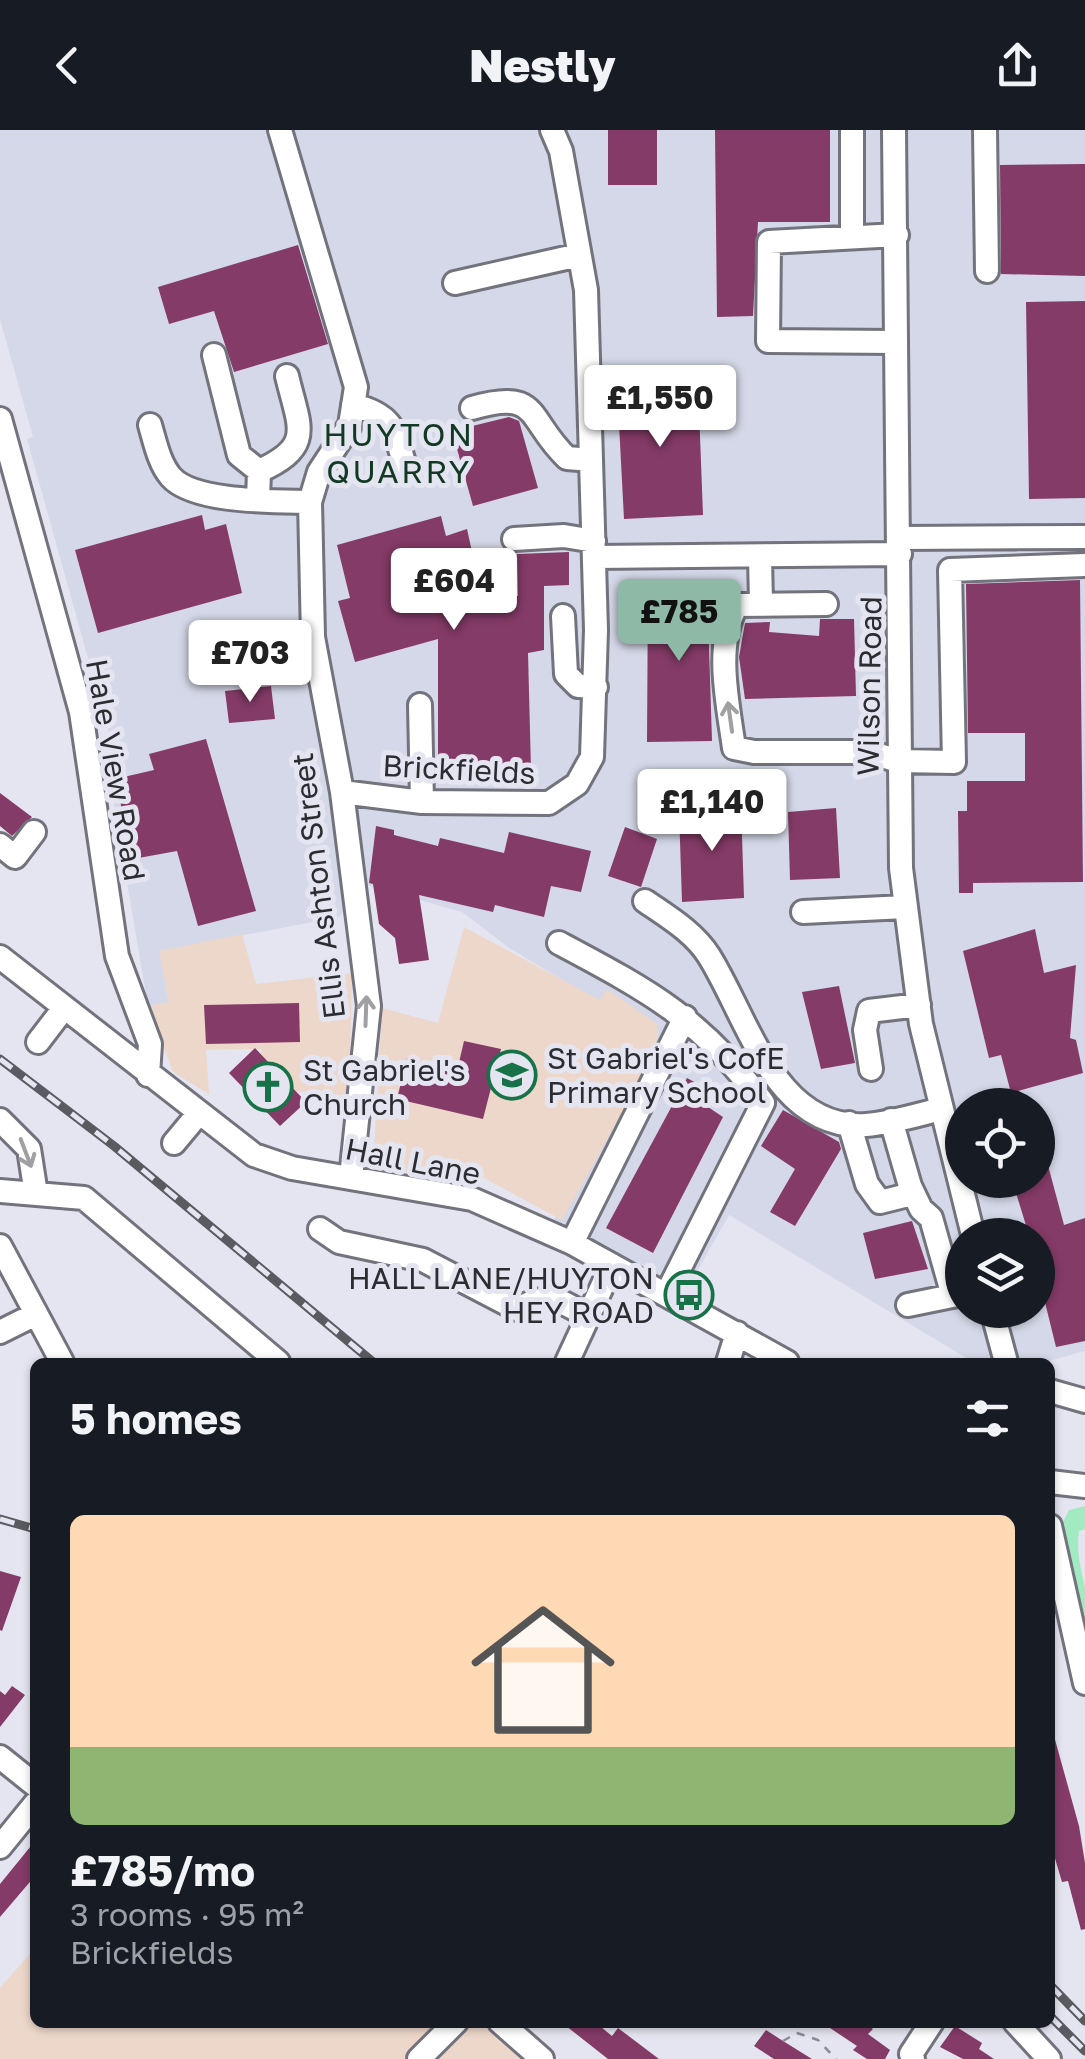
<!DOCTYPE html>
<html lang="en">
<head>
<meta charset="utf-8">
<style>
  :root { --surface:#171b24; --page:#20242c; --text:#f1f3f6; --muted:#9ea1a6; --line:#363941; --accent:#8fb9a7 }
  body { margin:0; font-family:"Golos Text",sans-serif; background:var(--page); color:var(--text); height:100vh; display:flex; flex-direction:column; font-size:38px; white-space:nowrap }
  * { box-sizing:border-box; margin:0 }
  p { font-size:32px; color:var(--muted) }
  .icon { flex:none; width:55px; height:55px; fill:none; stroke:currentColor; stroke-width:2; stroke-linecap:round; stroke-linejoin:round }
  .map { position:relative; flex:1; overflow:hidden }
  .drawer { position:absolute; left:30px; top:1228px; width:1025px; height:670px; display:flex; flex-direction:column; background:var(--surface); border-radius:15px; box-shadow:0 2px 8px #0004 }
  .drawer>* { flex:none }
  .buttons { position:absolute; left:945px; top:958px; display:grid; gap:20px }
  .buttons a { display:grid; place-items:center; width:110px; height:110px; border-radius:50%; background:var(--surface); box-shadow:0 2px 8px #0004; font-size:50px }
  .price { position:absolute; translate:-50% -85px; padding:0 22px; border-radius:10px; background:#fff; color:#222; font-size:32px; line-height:65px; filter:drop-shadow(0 2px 5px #0008) }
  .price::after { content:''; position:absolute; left:50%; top:60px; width:30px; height:22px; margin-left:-15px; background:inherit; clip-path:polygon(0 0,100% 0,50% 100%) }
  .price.current { background:var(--accent); color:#111 }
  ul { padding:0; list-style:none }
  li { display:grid; align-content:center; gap:20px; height:530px; padding:0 40px }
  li+li { border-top:2px solid var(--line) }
  li span { display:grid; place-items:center; height:310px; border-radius:15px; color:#555 }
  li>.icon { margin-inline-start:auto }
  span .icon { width:180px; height:180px; fill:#fffc; stroke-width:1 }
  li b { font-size:42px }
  h2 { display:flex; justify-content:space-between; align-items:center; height:120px; padding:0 40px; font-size:42px }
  header { display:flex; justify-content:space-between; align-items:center; height:130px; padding:0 40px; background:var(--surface); font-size:45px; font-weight:800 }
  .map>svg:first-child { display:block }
</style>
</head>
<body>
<header><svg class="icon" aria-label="back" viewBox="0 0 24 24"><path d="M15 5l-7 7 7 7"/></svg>Nestly<svg class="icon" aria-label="share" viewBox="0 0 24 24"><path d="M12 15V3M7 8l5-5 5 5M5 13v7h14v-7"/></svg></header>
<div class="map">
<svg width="1085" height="1929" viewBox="0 0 1085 1929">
  <rect width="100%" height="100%" fill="#e4e5f0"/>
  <path fill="#d5d8e8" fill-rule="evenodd" d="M0 0H1085V1221L1045 1232H973L729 1085 685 1163 553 1092 649 903 508 817 462 782 363 754 339 787 160 821 169 873 148 876 109 646 120 643 27 309 33 307 0 189ZM962 975H1038V1050H962ZM962 1105H1038V1180H962Z"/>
  <path fill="#edd7ca" d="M464 797 600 870 607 859 657 894 658 918 562 1090 469 1040 460 1050 387 1038 374 1025 382 878 438 893Z
    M242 804 256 854 352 843 349 968 295 961 262 927 261 919 206 920 209 964 173 942 148 876 169 872 159 821Z
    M35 1818V1892L480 1893 521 1929H0V1858Z"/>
  <path fill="#a1eac2" d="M1085 1376V1399L1079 1401C1076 1422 1081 1439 1085 1458 1085 1478 1085 1505 1085 1525L1062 1394 1069 1380Z"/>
  <path fill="#843b67" d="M608 0H657V55H608Z
    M715 0H830V92H758L753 186 717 187Z
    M1085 34V146L1001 144 1000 35Z
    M298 115 328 214 234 242 214 181 169 194 158 157Z
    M1085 171V368L1029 369 1026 172Z
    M698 253 703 385 624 389 617 256Z
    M509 287 519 291 538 358 473 376 452 301Z
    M202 385 205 400 226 394 242 463 98 503 75 420Z
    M441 386 446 406 467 399 482 467 518 466 517 424 569 422V455L544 456V520L528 523 531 640 438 637V509L355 532 338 471 350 468 337 415Z
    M1080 450 1083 752 973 753V763H959L958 681H967V651H1025V603H968L966 454Z
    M707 454 712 611 647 612 648 455Z
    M820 489H854L856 566 745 569 739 527 745 493 770 492 769 502 819 506Z
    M271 556 275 589 229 593 225 561Z
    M206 609 256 781 198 796 177 721 133 729 115 649 154 640 149 624Z
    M0 663 32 687 12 706 0 696Z
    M741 675 744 768 682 772 679 681Z
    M836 678 840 748 790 750 788 682Z
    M376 696 394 700V705L438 716 440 708 504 723 509 702 591 721 581 762 551 756 544 787 495 775 493 782 419 765 429 830 399 834 395 808 379 794 373 754 369 753Z
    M625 697 657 709 641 757 608 746Z
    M1035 799 1044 843 1076 835 1070 908 1076 910 1083 943 1011 963 1001 925 989 928 963 821Z
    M839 856 855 933 821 939 802 862Z
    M299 873 300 912 206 914 204 875Z
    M464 911 501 919 483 989 397 969 407 928 457 941Z
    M255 918 306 972 280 996 229 943Z
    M687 948 709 960 702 973 723 987 653 1123 606 1098Z
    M783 980 839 1012 841 1019 795 1096 770 1082 795 1039 761 1016Z
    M1038 1013H1042L1064 1095 1085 1088V1211L1056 1217 1038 1144V1105H1029L1012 1050H1038Z
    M912 1091 928 1139 875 1149 863 1103Z
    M0 1441 21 1447 2 1501 0 1500Z
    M12 1556 25 1565 0 1597V1561L5 1565Z
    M1050 1606H1054L1079 1696 1085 1733V1799L1081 1800 1068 1751 1062 1752 1051 1715Z
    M35 1711V1746L0 1787V1754Z
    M561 1892H595L612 1906 618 1898 659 1929H608Z
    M821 1892H863L873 1899 868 1904 890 1920 885 1929H867L853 1920 857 1916Z
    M955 1896 982 1913 979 1919 994 1929H963L940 1917Z
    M766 1900 783 1911 812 1929H774L754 1916Z"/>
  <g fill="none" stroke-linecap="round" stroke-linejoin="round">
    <g stroke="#72737c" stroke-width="28">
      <path id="minor" d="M280 0 356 257 350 295 319 342 310 372 313 507 342 662 369 876 351 1048
        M894 0 901 738 921 894 973 1105
        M985 0 987 141
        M852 105V0
        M455 153 579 125
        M896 212 768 211 769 112 897 105
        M214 225 239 325 259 341
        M353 275C395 285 395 302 406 340
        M472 278C541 258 526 289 567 328L591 330
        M0 289 81 582 117 826 150 914 148 945
        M150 295C155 312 159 333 171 347 194 373 277 371 310 372
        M258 370 259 341C315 316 299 297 287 246
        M900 408 1085 407
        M514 409 564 406 594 411
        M760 426 761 474
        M595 427 900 424
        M826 474 737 475C714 515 728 574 734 618L754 622H870L898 631 954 632 950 440 1085 435
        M563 486 566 544 578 556 596 557
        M420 575 422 672
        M342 662 422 672 549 673 577 654 592 627 596 500 586 160 561 21 552 0
        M0 715 15 727 34 702
        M645 771C668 787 694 802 709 826 747 886 775 1001 866 995 891 993 917 985 941 979
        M803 782 905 777
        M559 813C647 860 703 889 763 973L667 1163
        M0 827 254 1025 292 1038 472 1069 572 1113 787 1232
        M38 912 64 878
        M871 939 865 900 869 881 919 875
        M0 990 29 1019 36 1064
        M849 993 867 1054 880 1072 908 1065 910 1056 891 990
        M174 1013 199 983
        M910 1056 921 1079 931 1088 953 1166
        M0 1061 84 1068 278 1232
        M320 1099 339 1112 423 1130 517 1179C551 1161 557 1169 589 1187
        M572 1113 685 887
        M0 1116 62 1232
        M908 1175 962 1164
        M992 1180 1006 1232
        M0 1202 36 1184
        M567 1232 612 1135
        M728 1232 737 1203
        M1050 1261 1085 1271
        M1050 1352 1085 1356
        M1050 1396 1085 1553
        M0 1627 35 1655
        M0 1717 35 1674
        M500 1892 542 1929
        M1015 1892 1049 1929
        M419 1929 456 1892
        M913 1929 911 1924 932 1892"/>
    </g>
    <path stroke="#8b8c93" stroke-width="2.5" stroke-dasharray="8 8" stroke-linecap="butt" d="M783 1911 797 1903 818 1910 836 1929"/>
    <use href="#minor" stroke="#fff" stroke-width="22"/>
    <g stroke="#5a5b60" stroke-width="9">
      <path id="rail" d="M0 929 114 1016 373 1232
        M0 1389 35 1399
        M1050 1855 1085 1891
        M1050 1886 1085 1921"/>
    </g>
    <use href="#rail" stroke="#e4e5f0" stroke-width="5" stroke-dasharray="15" stroke-linecap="butt"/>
  </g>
  <defs><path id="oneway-shaft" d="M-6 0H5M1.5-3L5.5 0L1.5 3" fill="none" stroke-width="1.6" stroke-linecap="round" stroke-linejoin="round" transform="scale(2.5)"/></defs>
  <g stroke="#a0a0a2">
    <use href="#oneway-shaft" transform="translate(730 587) rotate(-98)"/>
    <use href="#oneway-shaft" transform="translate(366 881) rotate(-88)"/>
    <use href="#oneway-shaft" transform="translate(26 1023) rotate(69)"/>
  </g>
  <defs>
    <g id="school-ring" transform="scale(2.5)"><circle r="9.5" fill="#e4e5f0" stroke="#187247" stroke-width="1.5"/><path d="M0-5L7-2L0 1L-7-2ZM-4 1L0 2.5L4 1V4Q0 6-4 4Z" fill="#187247"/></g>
    <g id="church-ring" transform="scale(2.5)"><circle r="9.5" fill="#e4e5f0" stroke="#187247" stroke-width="1.5"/><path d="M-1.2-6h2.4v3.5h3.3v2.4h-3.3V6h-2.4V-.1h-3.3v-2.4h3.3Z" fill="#187247"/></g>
    <g id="bus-ring" transform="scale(2.5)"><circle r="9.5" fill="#e4e5f0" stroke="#187247" stroke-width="1.5"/><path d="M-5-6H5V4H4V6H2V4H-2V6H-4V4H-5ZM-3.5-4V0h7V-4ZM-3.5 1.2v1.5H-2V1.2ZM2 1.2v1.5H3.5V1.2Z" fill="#187247"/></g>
  </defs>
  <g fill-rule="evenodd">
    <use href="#school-ring" x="512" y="945"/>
    <use href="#church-ring" x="268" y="957"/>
    <use href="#bus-ring" x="689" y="1165"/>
  </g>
  <g text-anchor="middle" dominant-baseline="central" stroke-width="10" stroke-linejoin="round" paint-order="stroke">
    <g font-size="30" fill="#2c2d31" stroke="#e4e5f0">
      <text transform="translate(869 556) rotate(-89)">Wilson Road</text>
      <text transform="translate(459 639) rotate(3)">Brickfields</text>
      <text transform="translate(116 640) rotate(80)">Hale View Road</text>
      <text transform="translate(318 756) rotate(-97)">Ellis Ashton Street</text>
      <text transform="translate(413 1031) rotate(11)">Hall Lane</text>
    </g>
    <g font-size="30" fill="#2c2d31" stroke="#e4e5f0" text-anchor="start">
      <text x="547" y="928">St Gabriel's CofE<tspan x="547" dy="34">Primary School</tspan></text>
      <text x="303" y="940">St Gabriel's<tspan x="303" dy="34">Church</tspan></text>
      <text x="654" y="1148" text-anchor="end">HALL LANE/HUYTON<tspan x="654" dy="34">HEY ROAD</tspan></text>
    </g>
    <g font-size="32" letter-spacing="2.5" fill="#113924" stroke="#e4e5f0">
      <text x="399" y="304">HUYTON<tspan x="399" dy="37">QUARRY</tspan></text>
    </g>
  </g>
</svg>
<div class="buttons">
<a><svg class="icon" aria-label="locate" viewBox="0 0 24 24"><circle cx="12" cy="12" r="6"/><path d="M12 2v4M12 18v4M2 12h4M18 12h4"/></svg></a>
<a><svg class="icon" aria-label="layers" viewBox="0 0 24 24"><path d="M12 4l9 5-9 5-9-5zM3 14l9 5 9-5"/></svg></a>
</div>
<b class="price" style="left:660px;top:320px">£1,550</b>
<b class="price" style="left:454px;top:503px">£604</b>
<b class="price current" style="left:679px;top:534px">£785</b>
<b class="price" style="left:250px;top:575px">£703</b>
<b class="price" style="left:712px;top:724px">£1,140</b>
<section class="drawer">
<h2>5 homes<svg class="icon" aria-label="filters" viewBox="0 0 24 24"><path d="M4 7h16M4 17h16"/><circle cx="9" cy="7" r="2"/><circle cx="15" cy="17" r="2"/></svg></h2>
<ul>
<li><span style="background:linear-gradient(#ffd9b3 75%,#8fb573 0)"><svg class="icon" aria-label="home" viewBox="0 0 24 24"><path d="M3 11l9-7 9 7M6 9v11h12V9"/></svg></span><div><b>£785/mo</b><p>3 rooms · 95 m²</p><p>Brickfields</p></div></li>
</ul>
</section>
</div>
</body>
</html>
